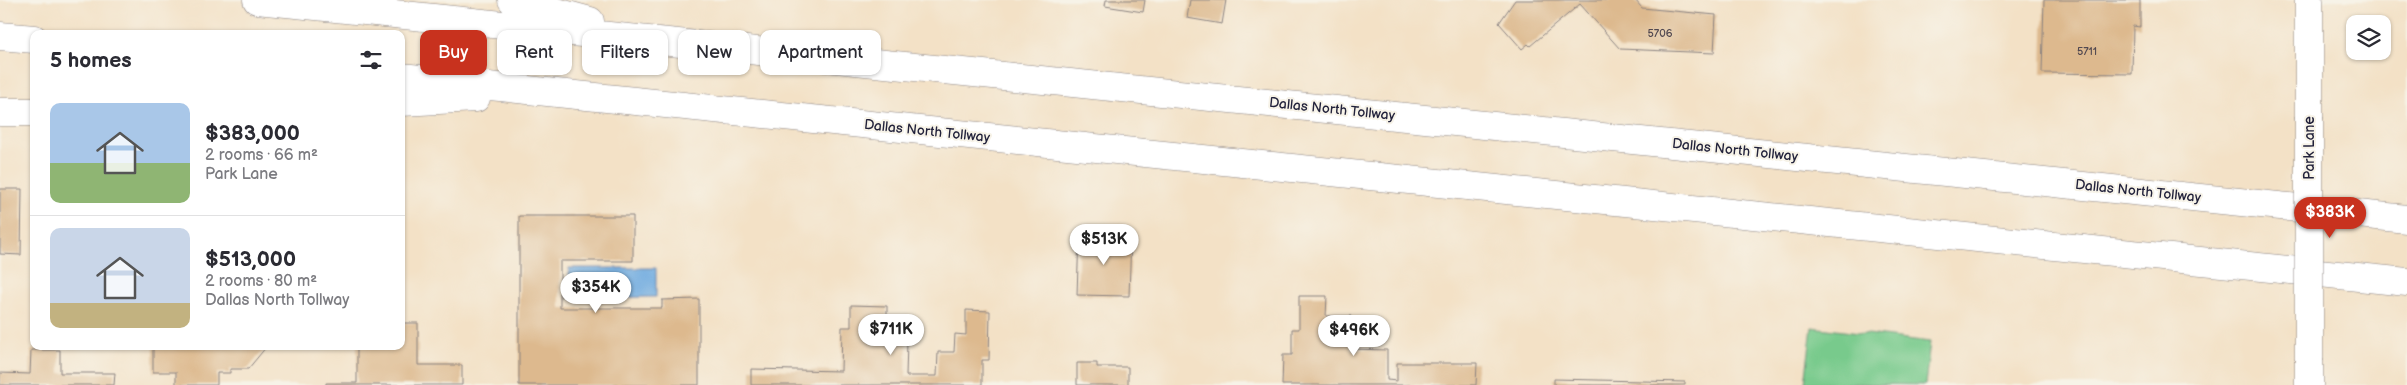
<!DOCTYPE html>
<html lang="en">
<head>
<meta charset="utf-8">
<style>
  :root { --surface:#fff; --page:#f7f7f7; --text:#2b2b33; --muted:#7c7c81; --line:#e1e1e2; --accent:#c8321e }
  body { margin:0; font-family:"Balsamiq Sans",sans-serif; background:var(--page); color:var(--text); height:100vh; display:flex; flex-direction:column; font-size:19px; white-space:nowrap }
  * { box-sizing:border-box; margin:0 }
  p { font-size:16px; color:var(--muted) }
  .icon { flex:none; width:28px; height:28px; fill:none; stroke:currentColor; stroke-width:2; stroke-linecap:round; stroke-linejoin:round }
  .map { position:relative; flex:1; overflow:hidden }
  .panel { position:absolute; left:30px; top:30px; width:375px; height:320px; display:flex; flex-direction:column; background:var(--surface); border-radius:10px; box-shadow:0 1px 4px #0004 }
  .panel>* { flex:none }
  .top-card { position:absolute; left:420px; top:30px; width:475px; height:45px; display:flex; gap:10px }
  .fabs { position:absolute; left:2346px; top:15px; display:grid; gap:10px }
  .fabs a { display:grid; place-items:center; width:45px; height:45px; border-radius:10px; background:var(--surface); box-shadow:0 1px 4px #0004; font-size:25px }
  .price { position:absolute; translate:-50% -42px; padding:0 11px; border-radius:18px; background:#fff; color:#222; font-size:16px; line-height:32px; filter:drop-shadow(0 1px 2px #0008) }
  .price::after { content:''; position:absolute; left:50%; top:30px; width:15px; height:11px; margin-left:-8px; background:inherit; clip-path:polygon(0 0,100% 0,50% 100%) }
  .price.current { background:var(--accent); color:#fff }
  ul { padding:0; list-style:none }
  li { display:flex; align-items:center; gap:15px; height:125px; padding:0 20px }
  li+li { border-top:1px solid var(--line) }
  li span { display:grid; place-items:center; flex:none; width:140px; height:100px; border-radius:10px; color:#555 }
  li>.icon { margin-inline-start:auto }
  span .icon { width:60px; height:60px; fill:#fffc; stroke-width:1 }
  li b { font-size:21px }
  h2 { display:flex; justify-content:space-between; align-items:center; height:60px; padding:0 20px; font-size:21px }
  .tag { padding:0 18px; border-radius:10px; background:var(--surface); box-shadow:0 1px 4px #0004; font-size:18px; line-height:45px }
  .tag.current { background:var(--accent); color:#fff }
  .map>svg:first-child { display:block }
</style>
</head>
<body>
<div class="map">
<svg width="2407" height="385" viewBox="0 0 2407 385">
  <rect width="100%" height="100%" fill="#f7f3e8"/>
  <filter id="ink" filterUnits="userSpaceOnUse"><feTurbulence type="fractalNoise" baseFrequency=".02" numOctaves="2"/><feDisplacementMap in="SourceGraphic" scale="10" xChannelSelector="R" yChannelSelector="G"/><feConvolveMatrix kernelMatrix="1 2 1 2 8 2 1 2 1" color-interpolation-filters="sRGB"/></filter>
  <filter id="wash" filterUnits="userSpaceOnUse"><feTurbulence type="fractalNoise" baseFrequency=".0096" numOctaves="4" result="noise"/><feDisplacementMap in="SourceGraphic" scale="20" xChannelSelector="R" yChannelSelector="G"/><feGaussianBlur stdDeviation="1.12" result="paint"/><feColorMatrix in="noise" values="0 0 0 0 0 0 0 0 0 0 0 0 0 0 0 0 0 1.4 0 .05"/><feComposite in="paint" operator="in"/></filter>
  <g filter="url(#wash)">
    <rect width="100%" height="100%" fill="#f3e1c6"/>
    <path fill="#78ca8c" stroke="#4d7664" d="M1812 327 1930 342 1925 385 1805 383Z"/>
    <path fill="#6fabe0" stroke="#48668e" d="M569 268H656V297L569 298Z"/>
    <g id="blocks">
      <path fill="#ddb98e" d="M1106 0H1145L1143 12 1105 6Z
        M1190 0H1226L1222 24 1187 18Z
        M1515 0H1635L1642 8 1716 15 1714 53 1620 49 1580 4 1530 46 1528 44 1522 49 1499 23Z
        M2044 0H2140V27L2133 26 2132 74 2042 73Z
        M0 189H22L21 255 0 254Z
        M519 216H633V261H560V308H662V300L699 299V385H519Z
        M1079 235 1131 236 1129 296 1077 295Z
        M1299 296H1327L1326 316H1351V349L1387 350V380L1397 381V363H1477L1476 385H1282L1283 355H1292V329H1299Z
        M851 305 887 306V320H893V341L907 342 906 376H937L938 352H954L955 334 966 335V310L990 311 989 360H982V385H751V369L841 371 842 327H851Z
        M401 323H418V365H462V385H326V383H357V346H401Z
        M153 346H267L248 369H230V373H217V385H176V372H153Z
        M31 350H60V373H115L114 385H0V373L30 374Z
        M1077 363H1097V367H1128V385H1077Z
        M1554 379 1685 382V385H1554Z"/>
    </g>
  </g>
  <g filter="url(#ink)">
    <use href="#blocks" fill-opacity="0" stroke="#8a8280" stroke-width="1"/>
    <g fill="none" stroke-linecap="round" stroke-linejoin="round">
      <g stroke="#8a8280" stroke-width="29">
        <path id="tertiary" d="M2309 0V117
          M2309 385V361"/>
      </g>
      <g stroke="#8a8280" stroke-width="29">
        <path id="motorway" d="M257 0 2407 219
          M512 0 590 21
          M0 36 34 39
          M401 77 2407 282
          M401 102 476 98
          M0 112H34"/>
      </g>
      <use href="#tertiary" stroke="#fff" stroke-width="28"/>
      <use href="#motorway" stroke="#fff" stroke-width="28"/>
      <g stroke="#8a8280" stroke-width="29" stroke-linecap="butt">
        <path id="tertiary-bridge" d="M2309 117V361"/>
      </g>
      <use href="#tertiary-bridge" stroke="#fff" stroke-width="28"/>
    </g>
  </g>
  <g text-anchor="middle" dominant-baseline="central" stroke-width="4" stroke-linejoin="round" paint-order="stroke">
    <g font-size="11" fill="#514850">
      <text x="1660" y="33">5706</text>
      <text x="2087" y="51">5711</text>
    </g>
    <g font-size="14" fill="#22223b" stroke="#f7f3e8">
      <text transform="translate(1332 109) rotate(6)">Dallas North Tollway</text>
      <text transform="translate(927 131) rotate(6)">Dallas North Tollway</text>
      <text transform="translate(2309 148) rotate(-90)">Park Lane</text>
      <text transform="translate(1735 150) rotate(6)">Dallas North Tollway</text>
      <text transform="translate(2138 191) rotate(6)">Dallas North Tollway</text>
    </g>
  </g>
</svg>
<div class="fabs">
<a><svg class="icon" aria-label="layers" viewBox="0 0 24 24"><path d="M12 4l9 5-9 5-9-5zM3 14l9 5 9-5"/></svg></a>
</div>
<b class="price current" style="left:2330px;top:239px">$383K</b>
<b class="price" style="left:1104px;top:266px">$513K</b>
<b class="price" style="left:596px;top:314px">$354K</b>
<b class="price" style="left:891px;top:356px">$711K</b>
<b class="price" style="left:1354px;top:357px">$496K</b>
<div class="top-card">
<a class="tag current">Buy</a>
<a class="tag">Rent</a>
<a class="tag">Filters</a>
<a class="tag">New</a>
<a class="tag">Apartment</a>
</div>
<section class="panel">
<h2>5 homes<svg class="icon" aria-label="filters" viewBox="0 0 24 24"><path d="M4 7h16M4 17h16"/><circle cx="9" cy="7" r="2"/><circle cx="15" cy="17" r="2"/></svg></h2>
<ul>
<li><span style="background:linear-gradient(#a9c7e8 60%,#8fb573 0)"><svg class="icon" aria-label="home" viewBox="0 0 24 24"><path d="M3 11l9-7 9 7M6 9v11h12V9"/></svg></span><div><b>$383,000</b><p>2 rooms · 66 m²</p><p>Park Lane</p></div></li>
<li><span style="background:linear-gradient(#c9d6e8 75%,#c2b280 0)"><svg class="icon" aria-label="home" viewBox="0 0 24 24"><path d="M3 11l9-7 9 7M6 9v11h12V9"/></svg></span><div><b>$513,000</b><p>2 rooms · 80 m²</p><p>Dallas North Tollway</p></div></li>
</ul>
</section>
</div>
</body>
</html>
